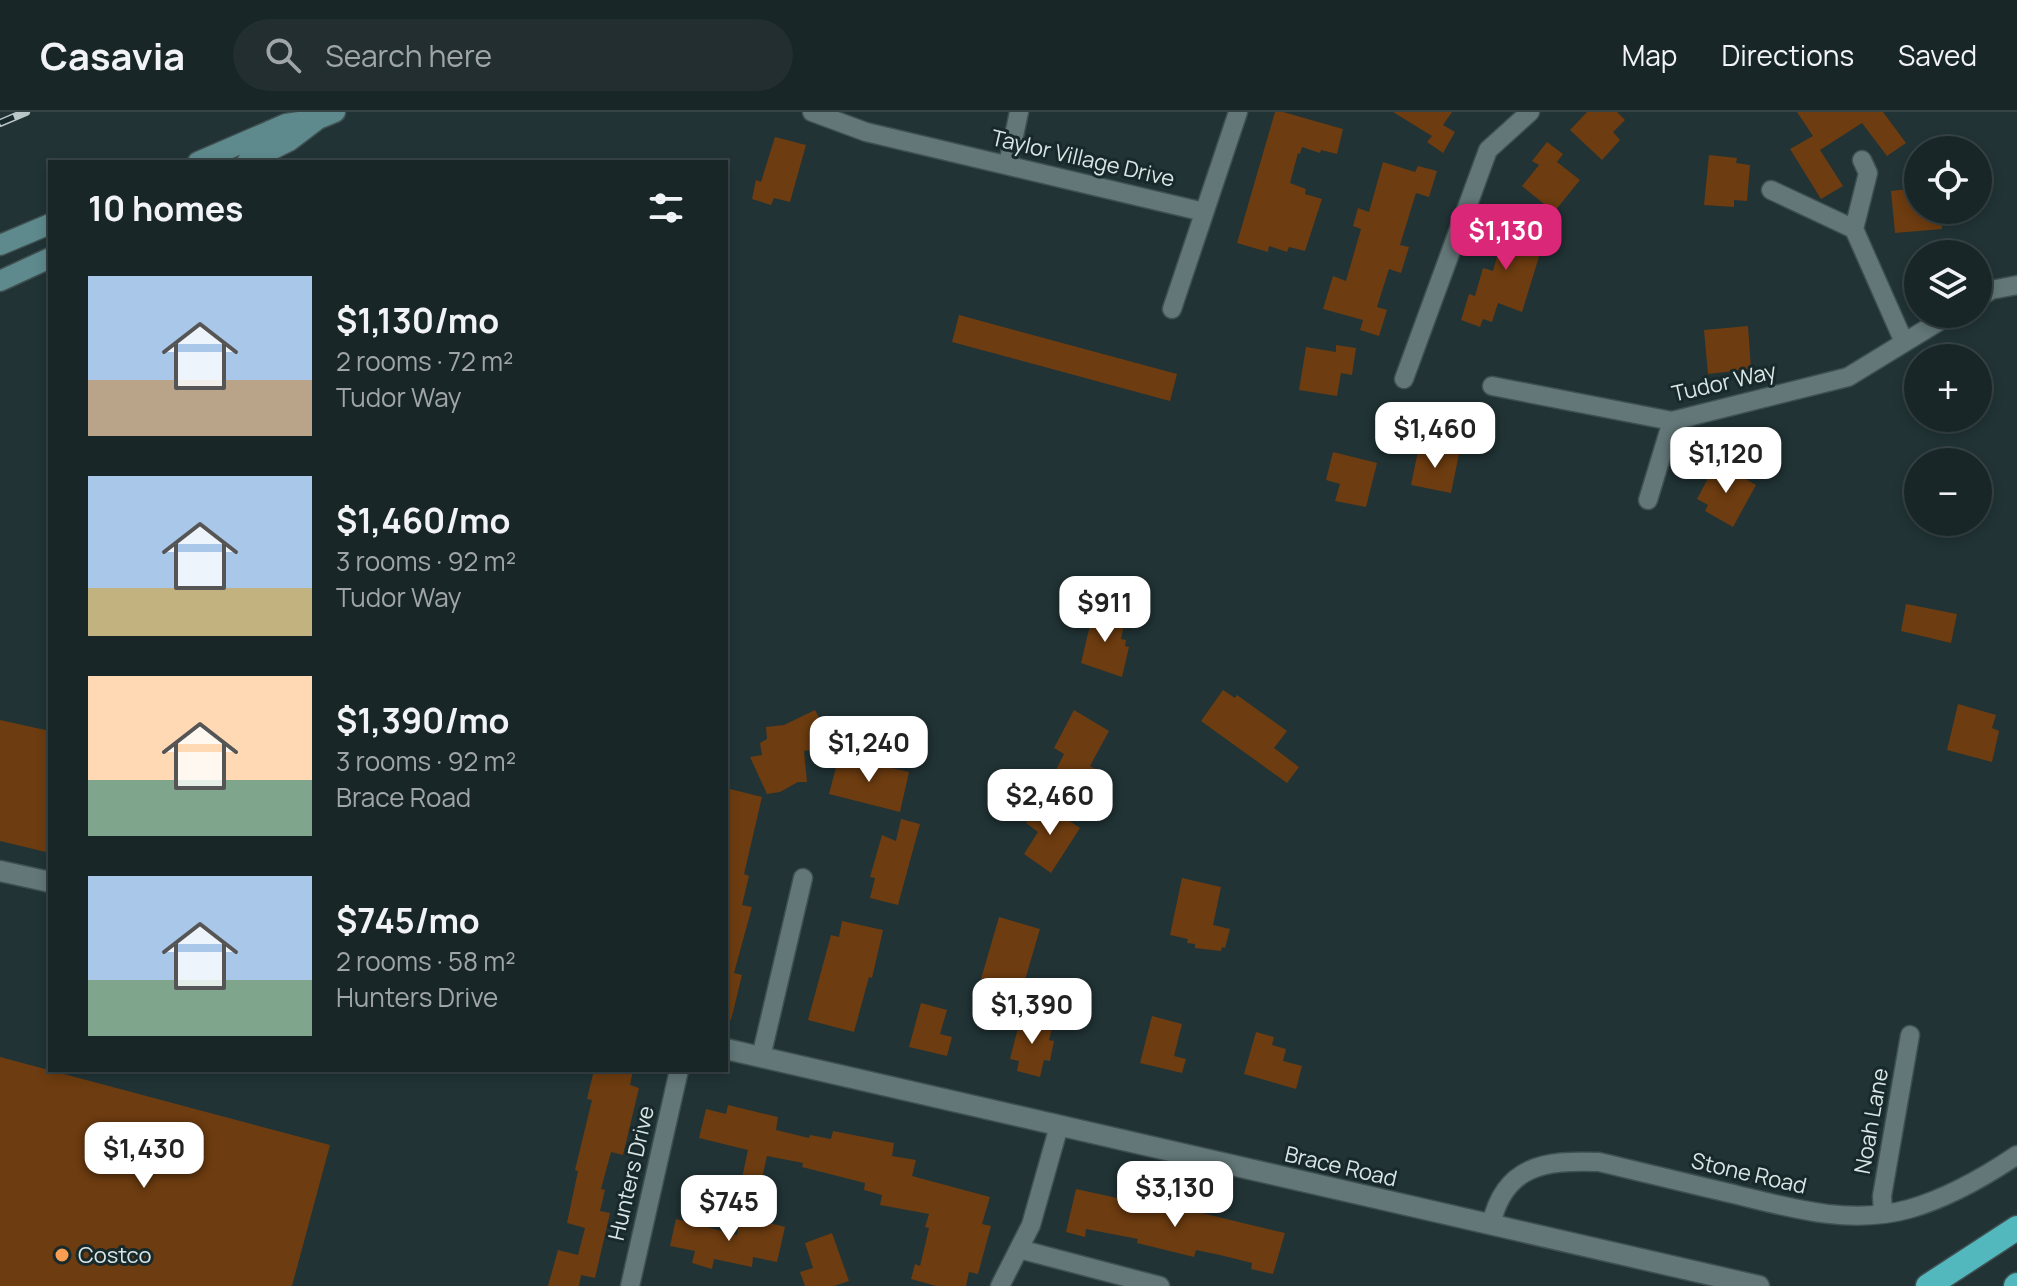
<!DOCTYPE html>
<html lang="en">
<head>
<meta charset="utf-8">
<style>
  :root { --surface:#192628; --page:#222e30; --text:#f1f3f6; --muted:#9fa5a8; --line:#374345; --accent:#db2777 }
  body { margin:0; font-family:Manrope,sans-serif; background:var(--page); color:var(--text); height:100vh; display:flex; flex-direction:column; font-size:30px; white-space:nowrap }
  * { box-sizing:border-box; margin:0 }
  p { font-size:26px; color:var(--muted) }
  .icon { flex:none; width:44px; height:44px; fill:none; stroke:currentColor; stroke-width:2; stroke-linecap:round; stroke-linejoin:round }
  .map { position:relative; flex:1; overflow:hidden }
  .panel { position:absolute; left:48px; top:48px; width:680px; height:912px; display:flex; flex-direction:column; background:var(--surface); border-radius:0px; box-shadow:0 4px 12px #0003,0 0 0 2px var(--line) }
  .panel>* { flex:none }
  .fabs { position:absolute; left:1904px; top:24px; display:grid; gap:16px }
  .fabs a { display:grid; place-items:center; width:88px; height:88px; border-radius:50%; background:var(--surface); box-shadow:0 4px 12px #0003,0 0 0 2px var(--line); font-size:40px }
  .price { position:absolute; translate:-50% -68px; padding:0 18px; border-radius:16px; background:#fff; color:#222; font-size:26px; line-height:52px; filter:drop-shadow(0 2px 4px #0008) }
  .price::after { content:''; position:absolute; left:50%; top:48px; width:24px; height:18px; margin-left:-12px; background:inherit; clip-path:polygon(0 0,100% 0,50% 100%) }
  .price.active { background:var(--accent); color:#fff }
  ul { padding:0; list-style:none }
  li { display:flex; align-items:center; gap:24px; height:200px; padding:0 40px }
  li span { display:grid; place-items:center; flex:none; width:224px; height:160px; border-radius:0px; color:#555 }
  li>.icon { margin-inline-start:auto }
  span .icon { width:96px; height:96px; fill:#fffc; stroke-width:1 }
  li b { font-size:34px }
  h2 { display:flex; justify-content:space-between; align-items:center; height:96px; padding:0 40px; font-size:34px }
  header { display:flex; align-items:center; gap:48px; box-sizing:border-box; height:112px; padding:0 40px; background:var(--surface); border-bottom:2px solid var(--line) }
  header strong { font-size:38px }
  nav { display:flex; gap:44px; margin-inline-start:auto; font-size:28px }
  .search { width:560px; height:72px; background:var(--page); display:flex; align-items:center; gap:20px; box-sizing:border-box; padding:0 28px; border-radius:44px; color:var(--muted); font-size:30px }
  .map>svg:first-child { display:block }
</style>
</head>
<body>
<header>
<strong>Casavia</strong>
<div class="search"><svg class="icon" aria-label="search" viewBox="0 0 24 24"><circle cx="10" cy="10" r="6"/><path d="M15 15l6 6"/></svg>Search here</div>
<nav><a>Map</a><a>Directions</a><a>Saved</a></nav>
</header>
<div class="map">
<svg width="2017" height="1174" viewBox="0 0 2017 1174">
  <rect width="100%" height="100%" fill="#213335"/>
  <path fill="#6d3c10" d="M1275 0H1283L1343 17 1337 42 1321 38 1320 41 1302 35 1300 42 1298 41 1290 71 1306 77 1305 82 1322 87 1305 139 1289 135 1287 140 1269 134 1268 140 1237 131Z
    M1393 0H1452L1443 13 1455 20 1443 41 1427 30 1432 24Z
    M1587 0H1617L1625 8 1613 20 1620 28 1602 48 1570 18Z
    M1797 0H1883L1906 31 1887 44 1862 11 1820 38 1843 74 1821 87 1790 37 1813 24Z
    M775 25 806 33 790 90 774 86 771 93 752 87 756 68 761 70Z
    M1547 30 1563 42 1557 50 1580 68 1554 100 1522 74 1539 53 1532 49Z
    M1709 43 1737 46 1736 51 1750 53 1747 89 1734 88V95L1704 93Z
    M1383 50 1415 60 1418 54 1437 59 1429 85 1416 81 1400 133 1409 135 1401 161 1389 157 1377 195 1387 198 1379 224 1360 218 1363 208 1323 197 1333 164 1346 169 1361 117 1353 114 1358 96 1369 100Z
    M1918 76V98H1940L1942 117 1895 121 1891 79Z
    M1500 100 1518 105 1516 114 1546 122 1522 200 1498 191 1492 210 1483 207 1480 215 1461 208 1469 182 1475 184 1483 156 1493 159 1502 127 1494 125Z
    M959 203 1177 262 1170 289 952 230Z
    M1748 214 1751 257 1708 262 1704 218Z
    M1336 233 1356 236 1352 263 1341 261 1337 284 1299 278 1306 235 1336 240Z
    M1419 334 1459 342 1451 381 1411 373Z
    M1333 340 1377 351 1366 395 1335 389 1340 372 1326 368Z
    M1715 353 1730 362 1732 359 1756 373 1733 415 1705 399 1708 393 1697 387Z
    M1906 492 1957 502 1951 531 1901 519Z
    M1085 498 1125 508 1121 527 1126 528 1125 534 1129 535 1122 565 1081 551 1090 513 1082 511Z
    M1223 578 1235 586 1237 583 1287 619 1274 636 1299 655 1287 671 1201 609Z
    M1958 592 1996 603 1992 616 1999 619 1992 650 1947 638Z
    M815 598 832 629 816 637 804 639 807 670H798L780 680 767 682 750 645 762 643 760 631 767 627 766 615 784 613Z
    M1074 598 1109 619 1090 654 1099 659 1088 679 1055 660 1064 642 1054 636Z
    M0 608 50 619V741L0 729Z
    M839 644 909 660 900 700 829 682Z
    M726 676 762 685 744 762 749 764 742 793 752 795 734 861 742 863 731 908 726 907Z
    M1041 689 1080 716 1051 761 1024 742 1038 720 1026 711Z
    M901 707 920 712 898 793 870 786 875 766 870 765 882 723 896 729Z
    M1182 766 1221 775 1213 813 1230 817 1225 836 1222 835 1221 839 1195 836V832L1187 831 1188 827 1170 823Z
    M999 805 1040 817 1022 878 981 867Z
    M842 809 883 818 872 866 869 865 854 920 808 908 831 823 839 825Z
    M921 891 947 898 940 922 952 925 947 944 909 935Z
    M1021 904 1053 912 1049 928 1054 929 1050 949 1044 948 1040 965 1017 959 1019 949 1010 947Z
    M1152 904 1182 912 1174 944 1186 947 1182 961 1140 951Z
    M1256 920 1274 925 1272 933 1286 937 1283 949 1302 954 1296 977 1244 962Z
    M0 945 330 1033 292 1174H0Z
    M594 958H633L630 973 639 976 623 1043 611 1040 601 1077 605 1078 600 1099 610 1101 595 1166 581 1163 579 1174H548L558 1138 578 1143 585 1116 567 1111 578 1059 575 1058 592 988 587 987Z
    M728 993 778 1005 776 1018 809 1026 810 1023 831 1027 833 1019 894 1031 892 1044 916 1048 912 1064 990 1085 982 1112 991 1114 978 1162 969 1160 966 1174H936L911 1167 915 1152 920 1154 929 1116 925 1115 929 1102 880 1093 882 1083 864 1078 865 1071 802 1055 803 1051 767 1044 761 1070 742 1066 748 1038 699 1026 706 997 726 1002Z
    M1076 1077 1131 1089 1132 1083 1149 1087 1148 1093 1184 1100 1185 1097 1285 1121 1273 1162 1251 1157 1252 1151 1220 1143 1196 1138 1194 1145 1137 1131 1138 1127 1086 1117 1085 1125 1066 1120Z
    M676 1107 737 1123 739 1112 752 1114 754 1107 785 1115 777 1150 753 1145 752 1155 714 1147 712 1157 692 1151 695 1139 670 1134Z
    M832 1121 849 1169 834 1174H805L800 1160 813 1156 805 1131Z"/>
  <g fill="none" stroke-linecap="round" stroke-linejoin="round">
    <g stroke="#3f5051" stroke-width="21">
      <path id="minor" d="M812 0 866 20 1204 100
        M1008 52 1019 0
        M1771 78 1854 117 1904 230
        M1854 117 1868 61 1862 48
        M1978 186 1991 178 2017 173
        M1172 197 1238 0
        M1404 267 1488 38 1530 0
        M1492 274 1672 309 1848 265 1951 202
        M1648 388 1672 309
        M761 945 803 766
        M1883 1102 1882 1084 1910 923
        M1491 1113C1504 1053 1545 1048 1599 1050 1642 1060 1685 1071 1729 1081 1787 1095 1848 1114 1909 1097 1948 1086 1983 1066 2017 1043
        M1019 1137 1160 1174
        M630 1174 679 958
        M1000 1174 1031 1113 1059 1014"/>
    </g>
    <g stroke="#3f5051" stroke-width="23">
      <path id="tertiary" d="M0 759 50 770
        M726 937 1759 1174"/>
    </g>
    <g stroke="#3f5051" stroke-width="23">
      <path id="secondary" d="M198 50 286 12 318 7
        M247 50 289 29 318 7 335 0
        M0 133 50 112
        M0 169 50 146"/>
    </g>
    <g stroke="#3f5051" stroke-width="27">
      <path id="motorway" d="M1928 1174 2017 1116
        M2016 1174 2017 1173"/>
    </g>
    <use href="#minor" stroke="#637778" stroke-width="18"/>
    <use href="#tertiary" stroke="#637778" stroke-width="20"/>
    <use href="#secondary" stroke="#5e8a8d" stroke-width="20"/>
    <use href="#motorway" stroke="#53b7be" stroke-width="24"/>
    <g stroke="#bac6c7" stroke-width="8">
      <path id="rail" d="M0 11 26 0"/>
    </g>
    <use href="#rail" stroke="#17292a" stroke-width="5" stroke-dasharray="15" stroke-linecap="butt"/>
  </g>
  <circle fill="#fb9e51" stroke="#17292a" stroke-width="3" cx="62" cy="1143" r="8"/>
  <g text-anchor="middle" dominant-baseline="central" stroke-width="6" stroke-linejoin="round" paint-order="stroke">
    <g font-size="22" fill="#dae5e6" stroke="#17292a">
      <text transform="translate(1083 46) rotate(13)">Taylor Village Drive</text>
      <text transform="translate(1724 270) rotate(-13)">Tudor Way</text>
      <text transform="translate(1871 1009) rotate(-80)">Noah Lane</text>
      <text transform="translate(1341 1054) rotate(13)">Brace Road</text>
      <text transform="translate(631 1061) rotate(-77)">Hunters Drive</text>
      <text transform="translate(1749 1061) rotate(13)">Stone Road</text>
    </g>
    <g font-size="22" fill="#dae5e6" stroke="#17292a" text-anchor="start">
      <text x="78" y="1143">Costco</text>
    </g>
  </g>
</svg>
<div class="fabs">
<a><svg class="icon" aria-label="locate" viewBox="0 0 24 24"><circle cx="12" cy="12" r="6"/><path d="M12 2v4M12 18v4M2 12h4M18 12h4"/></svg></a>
<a><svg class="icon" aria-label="layers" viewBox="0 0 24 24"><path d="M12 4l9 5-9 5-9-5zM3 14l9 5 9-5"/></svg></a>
<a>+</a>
<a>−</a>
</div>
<b class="price active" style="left:1506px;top:160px">$1,130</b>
<b class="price" style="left:1435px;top:358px">$1,460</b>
<b class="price" style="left:1726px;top:383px">$1,120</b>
<b class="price" style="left:1105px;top:532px">$911</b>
<b class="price" style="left:869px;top:672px">$1,240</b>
<b class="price" style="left:1050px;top:725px">$2,460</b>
<b class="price" style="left:1032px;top:934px">$1,390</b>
<b class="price" style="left:144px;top:1078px">$1,430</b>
<b class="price" style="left:1175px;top:1117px">$3,130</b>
<b class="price" style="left:729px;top:1131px">$745</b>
<section class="panel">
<h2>10 homes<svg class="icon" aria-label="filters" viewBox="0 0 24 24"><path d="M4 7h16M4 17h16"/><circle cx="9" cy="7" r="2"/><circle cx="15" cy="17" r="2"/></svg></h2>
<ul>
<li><span style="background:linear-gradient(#a9c7e8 65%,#b9a48a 0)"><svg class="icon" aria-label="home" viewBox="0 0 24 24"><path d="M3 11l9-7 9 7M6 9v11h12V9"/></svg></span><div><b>$1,130/mo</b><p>2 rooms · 72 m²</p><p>Tudor Way</p></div></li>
<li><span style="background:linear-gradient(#a9c7e8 70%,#c2b280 0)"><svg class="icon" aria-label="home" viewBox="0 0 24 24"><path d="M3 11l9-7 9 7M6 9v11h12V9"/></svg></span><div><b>$1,460/mo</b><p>3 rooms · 92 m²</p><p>Tudor Way</p></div></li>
<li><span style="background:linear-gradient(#ffd9b3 65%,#7fa58c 0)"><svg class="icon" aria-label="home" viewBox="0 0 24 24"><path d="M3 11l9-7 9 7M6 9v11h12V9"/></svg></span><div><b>$1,390/mo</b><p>3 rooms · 92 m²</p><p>Brace Road</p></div></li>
<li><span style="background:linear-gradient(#a9c7e8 65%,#7fa58c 0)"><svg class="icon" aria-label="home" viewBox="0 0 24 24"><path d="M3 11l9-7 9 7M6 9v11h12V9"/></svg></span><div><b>$745/mo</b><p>2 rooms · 58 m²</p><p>Hunters Drive</p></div></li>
</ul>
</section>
</div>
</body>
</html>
